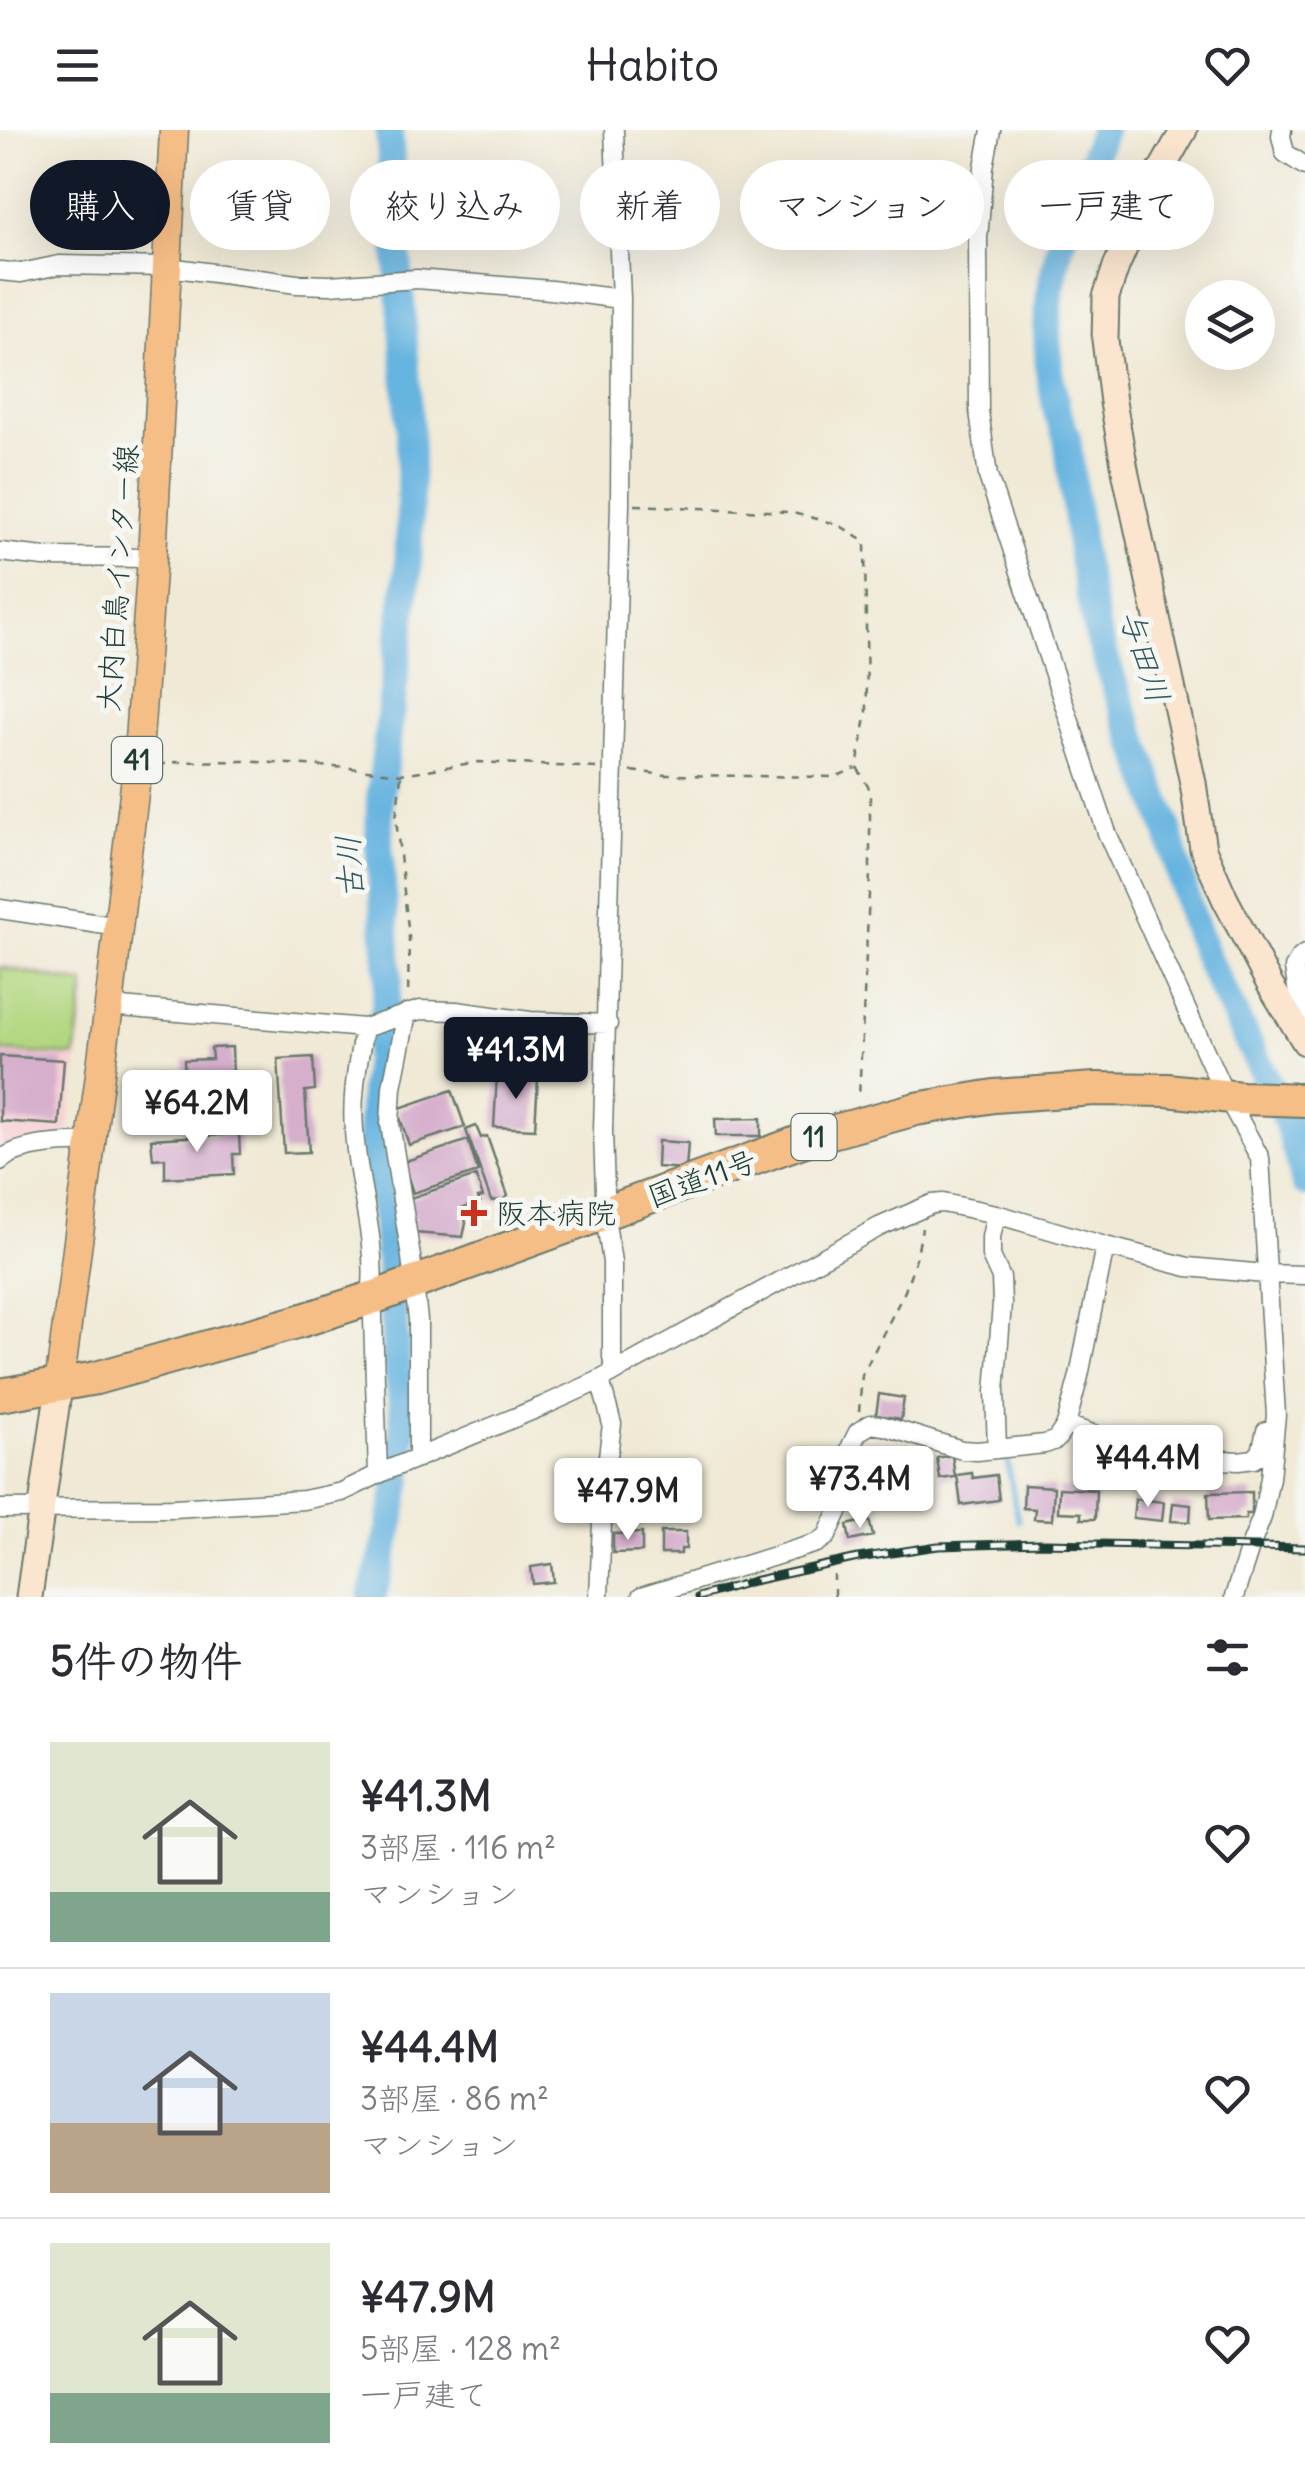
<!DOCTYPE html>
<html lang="ja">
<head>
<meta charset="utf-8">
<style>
  :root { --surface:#fff; --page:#f2f2f3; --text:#2b2b33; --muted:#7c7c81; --line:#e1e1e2; --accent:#111827 }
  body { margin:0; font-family:Delius,"Klee One",sans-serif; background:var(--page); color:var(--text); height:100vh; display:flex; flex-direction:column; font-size:38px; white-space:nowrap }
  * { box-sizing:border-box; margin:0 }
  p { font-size:32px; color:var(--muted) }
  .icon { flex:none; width:55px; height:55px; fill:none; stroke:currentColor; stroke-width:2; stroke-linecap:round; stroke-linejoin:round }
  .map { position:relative; height:1467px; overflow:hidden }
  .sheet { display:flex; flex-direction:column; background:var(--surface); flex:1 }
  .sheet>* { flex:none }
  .top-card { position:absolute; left:30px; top:30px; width:1245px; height:90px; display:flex; gap:20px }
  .tools { position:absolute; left:1185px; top:150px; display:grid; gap:20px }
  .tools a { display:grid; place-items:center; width:90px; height:90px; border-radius:50%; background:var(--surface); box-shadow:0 10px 40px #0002; font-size:50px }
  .price { position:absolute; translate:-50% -85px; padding:0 22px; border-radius:10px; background:#fff; color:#222; font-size:32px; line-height:65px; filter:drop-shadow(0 2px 5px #0008) }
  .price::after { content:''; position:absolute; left:50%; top:60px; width:30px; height:22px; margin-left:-15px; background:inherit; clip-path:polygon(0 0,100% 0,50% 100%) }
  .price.current { background:var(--accent); color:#fff }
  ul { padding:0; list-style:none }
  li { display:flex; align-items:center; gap:30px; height:250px; padding:0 50px }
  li+li { border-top:2px solid var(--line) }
  li span { display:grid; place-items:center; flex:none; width:280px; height:200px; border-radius:0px; color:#555 }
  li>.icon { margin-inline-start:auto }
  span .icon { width:120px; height:120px; fill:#fffc; stroke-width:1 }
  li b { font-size:42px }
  h2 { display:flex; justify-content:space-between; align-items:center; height:120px; padding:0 50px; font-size:42px }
  .tag { padding:0 35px; border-radius:45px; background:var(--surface); box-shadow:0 10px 40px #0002; font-size:35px; line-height:90px }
  .tag.current { background:var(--accent); color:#fff }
  header { display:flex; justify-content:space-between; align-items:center; height:130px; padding:0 50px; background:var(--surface); font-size:45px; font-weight:600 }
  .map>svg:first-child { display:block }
</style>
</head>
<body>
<header><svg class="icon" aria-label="menu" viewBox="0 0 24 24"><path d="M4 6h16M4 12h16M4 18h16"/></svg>Habito<svg class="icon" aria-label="heart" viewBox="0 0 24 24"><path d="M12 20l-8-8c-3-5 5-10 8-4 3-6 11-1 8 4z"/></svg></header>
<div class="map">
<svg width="1305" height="1467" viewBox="0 0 1305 1467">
  <rect width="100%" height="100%" fill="#f6f6f2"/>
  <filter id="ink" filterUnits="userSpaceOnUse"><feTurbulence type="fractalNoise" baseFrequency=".01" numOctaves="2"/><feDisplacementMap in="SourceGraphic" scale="20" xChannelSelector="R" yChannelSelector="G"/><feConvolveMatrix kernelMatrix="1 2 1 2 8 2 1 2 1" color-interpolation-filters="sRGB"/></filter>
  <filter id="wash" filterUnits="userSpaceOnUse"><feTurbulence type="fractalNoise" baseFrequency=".0048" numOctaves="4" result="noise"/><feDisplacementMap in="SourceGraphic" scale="40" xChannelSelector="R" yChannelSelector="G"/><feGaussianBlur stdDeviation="2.25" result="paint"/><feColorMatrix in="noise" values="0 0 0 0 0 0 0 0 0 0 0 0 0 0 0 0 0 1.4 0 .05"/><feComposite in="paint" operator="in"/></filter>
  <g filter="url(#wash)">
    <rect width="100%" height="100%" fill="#f0e9d5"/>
    <path fill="#f7cfd4" d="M0 833 88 851 68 1001 57 1009 6 1016 0 1020Z"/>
    <path fill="#b2d780" stroke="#688a5a" stroke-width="2.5" d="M0 837 85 854 75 926 0 921Z"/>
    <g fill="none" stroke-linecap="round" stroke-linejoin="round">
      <path stroke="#66b4e0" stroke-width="5" d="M1006 1324 1018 1391"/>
      <path stroke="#66b4e0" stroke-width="28" d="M1103 0 1060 115 1050 162 1047 199 1049 240 1057 282 1067 308 1081 423 1096 498 1112 548 1167 696 1191 786 1207 829 1287 991 1305 1053
        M372 1467 390 1400 399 1348 404 1287 397 1237 386 1091 371 1010 373 960 389 847 379 713 380 668 408 441 410 373V300L389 0"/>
    </g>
    <g id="blocks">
      <path fill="#d6afcd" d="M232 917 234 981 186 983 184 930 212 929 211 918Z
        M0 926 64 930 59 995 0 991Z
        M313 927 315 960 305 961 309 1022 284 1023 278 929Z
        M497 945 538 947 535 999 494 997Z
        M452 960 465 997 409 1015 397 979Z
        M761 988V1006H716L715 989Z
        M476 996 481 1008 487 1006 508 1066 502 1070 491 1071 466 1000Z
        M239 1004 240 1024H233L234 1044 165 1048V1028L153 1029 151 1009Z
        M468 1010 478 1042 413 1063 403 1032Z
        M658 1011 688 1013 686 1039 657 1037Z
        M476 1046 483 1067 478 1068 480 1072 463 1078 466 1093 463 1107 415 1103 411 1092H415L407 1069Z
        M879 1264 904 1268 901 1289 876 1285Z
        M1101 1316 1111 1317V1324L1134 1327 1131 1357 1107 1355 1108 1347 1098 1346Z
        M952 1325 955 1347 940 1349 937 1328Z
        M972 1343 973 1348 996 1345 999 1370 961 1375 957 1345Z
        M1024 1355 1054 1357 1052 1390 1034 1389 1035 1379 1023 1378Z
        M1059 1358 1096 1360 1095 1389H1081V1383L1058 1382Z
        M1252 1362V1384H1246V1389L1209 1390 1208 1363Z
        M1135 1369 1164 1372 1162 1391 1133 1388Z
        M1173 1373 1191 1375 1190 1392 1171 1391Z
        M869 1390 873 1406 850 1411 847 1395Z
        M661 1402H686V1419H681V1424H661Z
        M642 1403V1422L613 1423V1404Z
        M552 1434 554 1452 533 1454 531 1437Z"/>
    </g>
  </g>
  <g filter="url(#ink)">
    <use href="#blocks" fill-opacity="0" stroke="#68796c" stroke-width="2.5"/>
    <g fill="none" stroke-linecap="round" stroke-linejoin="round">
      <g stroke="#68796c" stroke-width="21">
        <path id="street" d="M614 0 621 169 620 374 603 1001 606 1093 612 1132V1227L615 1241
          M991 0 984 37 978 109 979 281 988 346 1107 703 1220 954 1260 1028 1276 1285 1270 1348 1262 1387 1250 1417 1234 1467
          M1282 0 1281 6 1285 23 1305 36
          M0 141 21 143 59 135 168 137 297 154 329 155 417 149 551 160 621 169
          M0 422 44 427 152 428
          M0 779 119 797
          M109 876 364 898 420 880 456 881 530 891 608 894
          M407 883 392 957 390 994 411 1127 418 1190V1328
          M364 898C358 932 351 966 354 1000 357 1053 376 1104 372 1157L378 1344
          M1300 904 1302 889 1294 838 1300 828 1305 824
          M0 1031C18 1014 66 1012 91 1013
          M996 1084 991 1107V1126L1001 1148 1002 1174 995 1262 997 1318
          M1066 1295 1155 1325 1238 1331 1254 1329 1261 1322 1266 1301
          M0 1379 174 1378 304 1370 342 1362 385 1341 543 1276 600 1250 879 1097 932 1074 943 1073 996 1084 1105 1116 1188 1137 1265 1144 1305 1145
          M599 1467 603 1367 612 1294 600 1250
          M641 1467 817 1413 827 1406 843 1371 851 1316 858 1302 871 1294 884 1296 962 1320 977 1321 1045 1314 1056 1310 1066 1295 1079 1246 1105 1116"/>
      </g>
      <g stroke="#68796c" stroke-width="29">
        <path id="secondary" d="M1184 0 1148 63 1116 137 1106 167 1105 210 1113 272 1126 345 1193 653 1203 719 1225 769 1270 855 1305 912
          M29 1467 59 1256"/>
      </g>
      <g stroke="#68796c" stroke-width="31">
        <path id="primary" d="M59 1256 109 876 137 638 152 428 174 0"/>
      </g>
      <g stroke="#68796c" stroke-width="36">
        <path id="highway" d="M0 1265 96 1248 297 1192 378 1166 813 1007 916 979 994 966 1095 959 1167 960 1241 968 1305 970"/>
      </g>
      <path stroke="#68796c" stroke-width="2.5" stroke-dasharray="8 8" stroke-linecap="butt" d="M635 375 789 382 837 394 865 411 867 582 857 637 870 660V744L859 967
        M158 635 176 632 244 631 350 638 401 644 479 632 598 638
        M631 641 666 645 835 647 856 638
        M401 646 396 689 409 807 408 867
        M859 1282 862 1245 905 1161 917 1125 922 1098
        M834 1467V1445"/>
      <use href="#street" stroke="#fff" stroke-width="18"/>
      <use href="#secondary" stroke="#fbe5cf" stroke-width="25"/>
      <use href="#primary" stroke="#f6be87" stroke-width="28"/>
      <use href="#highway" stroke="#f6be87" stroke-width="32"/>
      <g stroke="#1f3d34" stroke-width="9">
        <path id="rail" d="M698 1467 753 1451 858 1428 938 1416 1043 1413 1305 1418"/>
      </g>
      <use href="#rail" stroke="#f6f6f2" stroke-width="5" stroke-dasharray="15" stroke-linecap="butt"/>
    </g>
  </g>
  <path fill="#c8321e" stroke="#f6f6f2" stroke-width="4" d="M469 1068h10v10h10v10h-10v10h-10v-10h-10v-10h10z"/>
  <g text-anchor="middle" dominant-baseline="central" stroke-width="10" stroke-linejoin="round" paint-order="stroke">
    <g fill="#f6f6f2" stroke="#60746d" stroke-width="2.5">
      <rect x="112" y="607" width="50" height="46" rx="8"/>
      <rect x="791.5" y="984" width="45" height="46" rx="8"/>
    </g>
    <g font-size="28" font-weight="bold" fill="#1f3d34">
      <text x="137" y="630">41</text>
      <text x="814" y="1007">11</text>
    </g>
    <g font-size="30" fill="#1f3d34" stroke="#f6f6f2">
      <text transform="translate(117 448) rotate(-86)">大内白鳥インター線</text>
      <text transform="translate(702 1048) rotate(-20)">国道11号</text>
    </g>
    <g font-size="30" fill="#1f3d34" stroke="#f6f6f2" text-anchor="start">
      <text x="496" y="1083">阪本病院</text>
    </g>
    <g font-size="32" font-style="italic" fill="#315b5f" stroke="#f6f6f2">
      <text transform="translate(1145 526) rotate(72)">与田川</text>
      <text transform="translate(349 737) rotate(-93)">古川</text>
    </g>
  </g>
</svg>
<div class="tools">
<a><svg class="icon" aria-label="layers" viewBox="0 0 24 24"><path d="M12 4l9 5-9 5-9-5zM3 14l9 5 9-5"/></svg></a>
</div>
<b class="price current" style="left:516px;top:972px">¥41.3M</b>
<b class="price" style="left:197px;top:1025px">¥64.2M</b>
<b class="price" style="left:1148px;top:1380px">¥44.4M</b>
<b class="price" style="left:860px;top:1401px">¥73.4M</b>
<b class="price" style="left:628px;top:1413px">¥47.9M</b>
<div class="top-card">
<a class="tag current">購入</a>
<a class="tag">賃貸</a>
<a class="tag">絞り込み</a>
<a class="tag">新着</a>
<a class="tag">マンション</a>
<a class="tag">一戸建て</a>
</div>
</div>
<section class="sheet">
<h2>5件の物件<svg class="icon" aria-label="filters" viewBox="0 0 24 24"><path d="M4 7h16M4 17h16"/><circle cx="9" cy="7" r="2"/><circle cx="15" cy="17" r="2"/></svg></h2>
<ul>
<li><span style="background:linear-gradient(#dfe7d0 75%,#7fa58c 0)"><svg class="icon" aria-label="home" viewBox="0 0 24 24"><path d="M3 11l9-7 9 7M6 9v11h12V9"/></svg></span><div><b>¥41.3M</b><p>3部屋 · 116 m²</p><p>マンション</p></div><svg class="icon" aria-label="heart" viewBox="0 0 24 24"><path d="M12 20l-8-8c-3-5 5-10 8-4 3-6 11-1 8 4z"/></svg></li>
<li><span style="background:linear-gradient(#c9d6e8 65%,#b9a48a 0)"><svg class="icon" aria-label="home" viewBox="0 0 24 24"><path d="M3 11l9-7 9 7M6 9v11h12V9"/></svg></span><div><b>¥44.4M</b><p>3部屋 · 86 m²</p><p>マンション</p></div><svg class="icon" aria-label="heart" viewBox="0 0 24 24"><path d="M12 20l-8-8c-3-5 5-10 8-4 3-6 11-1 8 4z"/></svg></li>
<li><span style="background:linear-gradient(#dfe7d0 75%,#7fa58c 0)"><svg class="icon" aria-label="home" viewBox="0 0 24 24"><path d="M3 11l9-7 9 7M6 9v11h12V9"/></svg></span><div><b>¥47.9M</b><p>5部屋 · 128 m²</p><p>一戸建て</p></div><svg class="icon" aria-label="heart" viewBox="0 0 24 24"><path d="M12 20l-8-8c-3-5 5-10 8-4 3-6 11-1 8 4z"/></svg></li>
</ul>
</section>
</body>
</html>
